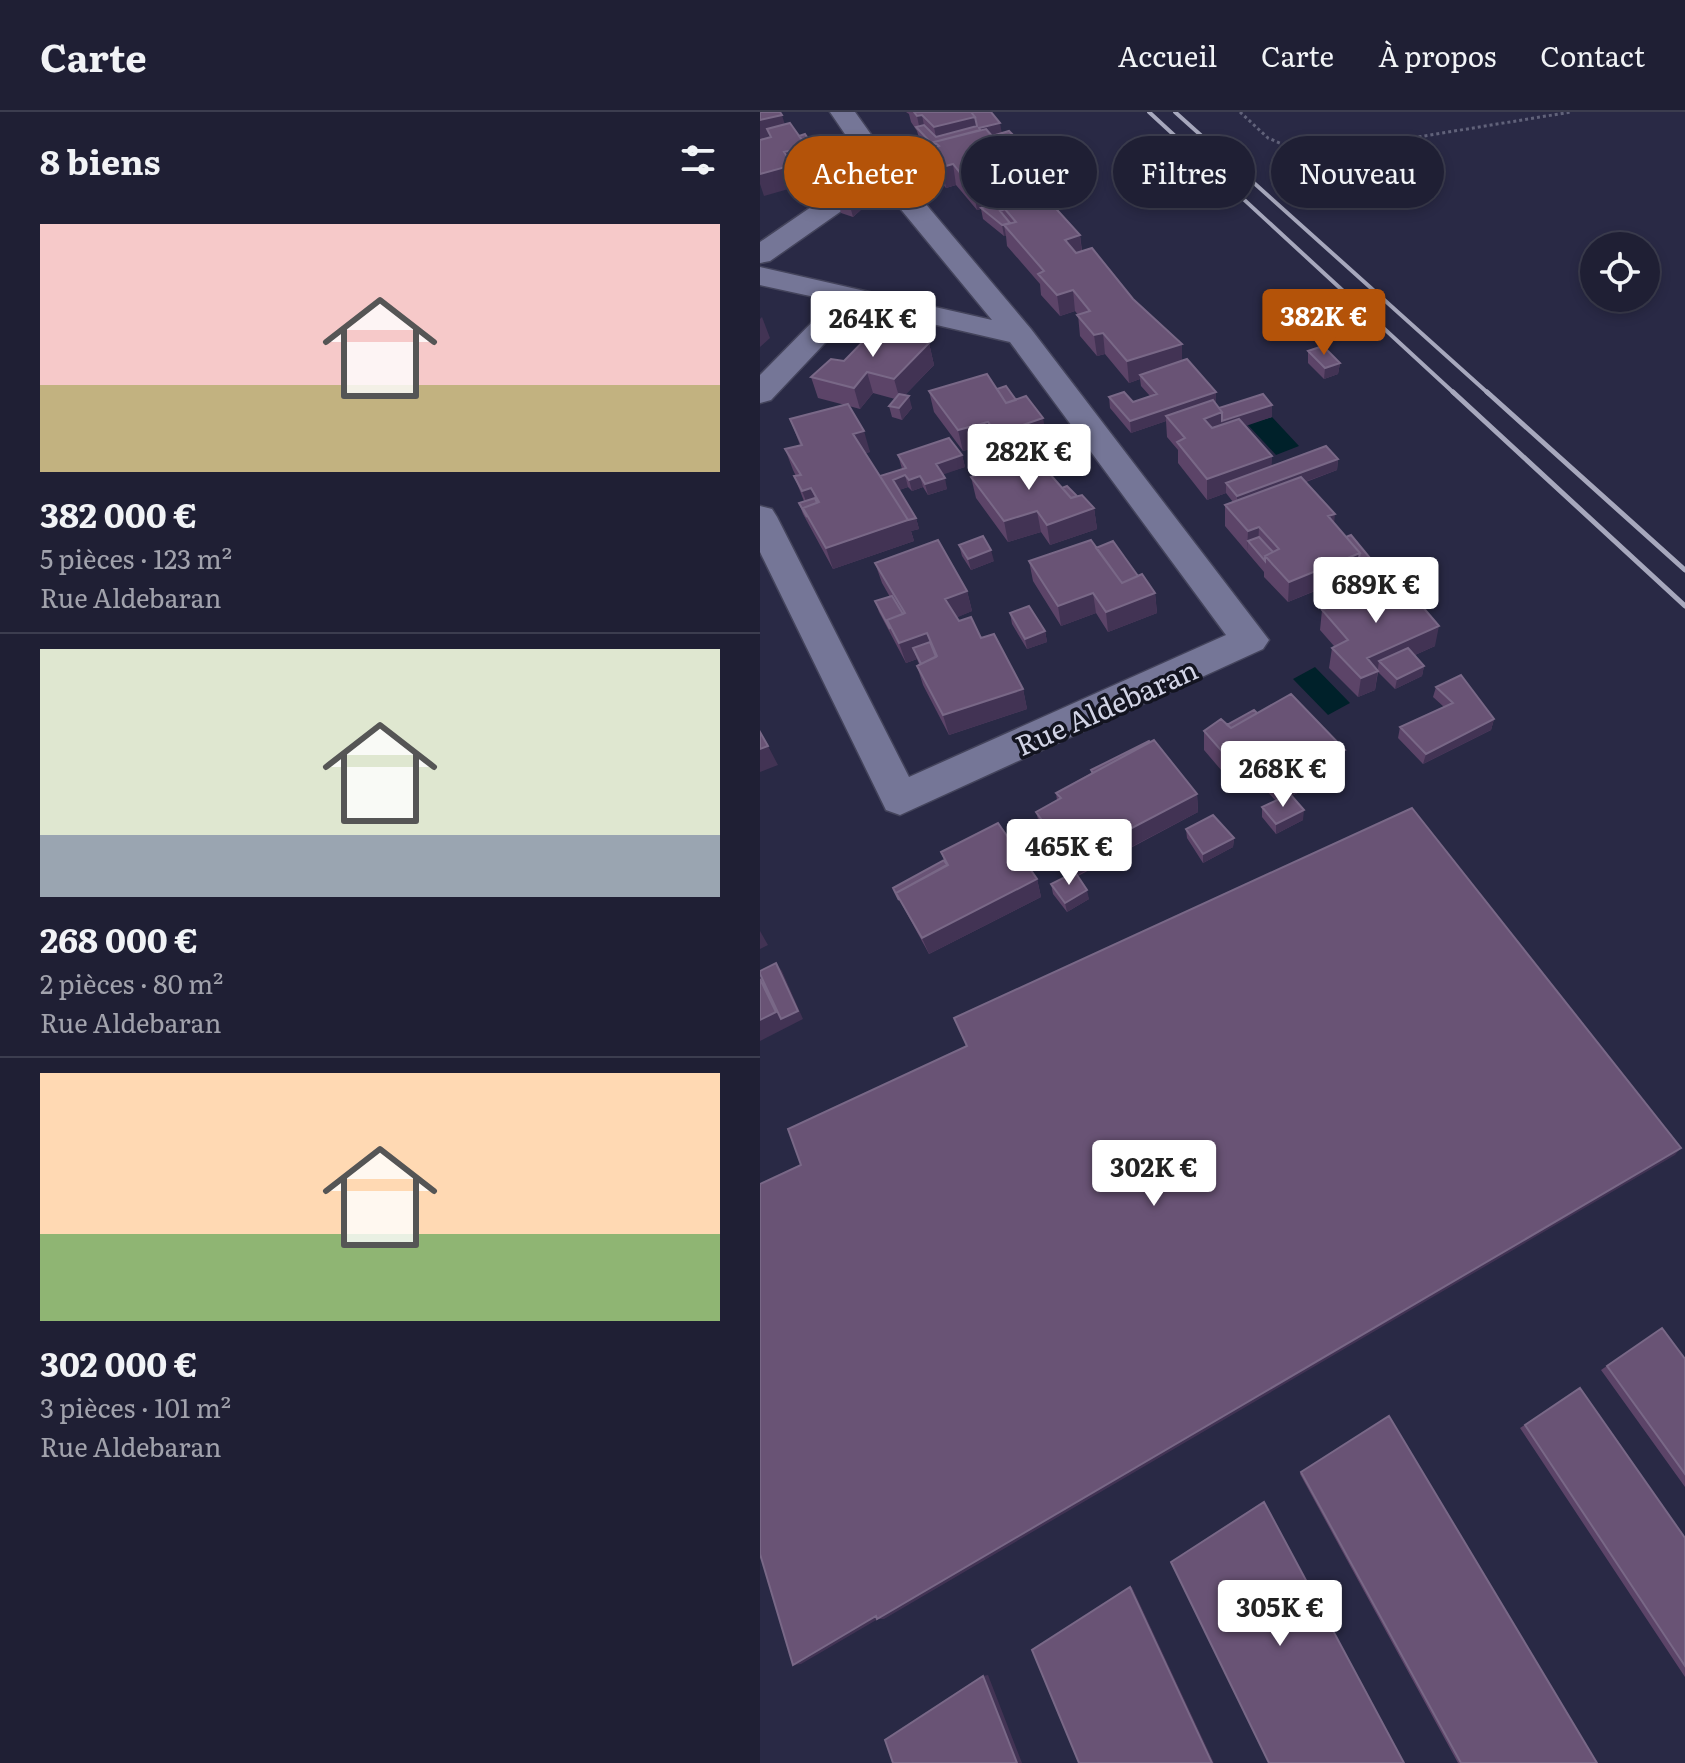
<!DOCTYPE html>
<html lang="fr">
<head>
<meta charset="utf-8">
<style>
  :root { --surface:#1f1f34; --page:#27273c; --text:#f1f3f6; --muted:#a1a2ac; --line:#3c3d4f; --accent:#b45309 }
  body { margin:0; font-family:Literata,serif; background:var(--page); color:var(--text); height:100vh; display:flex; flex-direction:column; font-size:30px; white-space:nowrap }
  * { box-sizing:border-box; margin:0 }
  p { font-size:26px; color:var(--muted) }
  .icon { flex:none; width:44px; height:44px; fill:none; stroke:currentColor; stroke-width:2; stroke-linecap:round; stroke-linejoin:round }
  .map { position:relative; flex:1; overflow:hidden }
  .details { display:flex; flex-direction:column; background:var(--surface); width:760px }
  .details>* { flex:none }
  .hud { position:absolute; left:24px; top:24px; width:760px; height:72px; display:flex; gap:16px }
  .controls { position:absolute; left:820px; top:120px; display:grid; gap:16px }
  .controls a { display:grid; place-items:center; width:80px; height:80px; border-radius:50%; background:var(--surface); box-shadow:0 4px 12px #0003,0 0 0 2px var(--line); font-size:40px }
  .price { position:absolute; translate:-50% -68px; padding:0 18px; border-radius:8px; background:#fff; color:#222; font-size:26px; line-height:52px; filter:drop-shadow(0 2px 4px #0008) }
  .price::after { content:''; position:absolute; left:50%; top:48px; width:24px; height:18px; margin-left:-12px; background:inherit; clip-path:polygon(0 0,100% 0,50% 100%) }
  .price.on { background:var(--accent); color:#fff }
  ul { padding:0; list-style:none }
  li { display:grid; align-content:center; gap:16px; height:424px; padding:0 40px }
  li+li { border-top:2px solid var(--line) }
  li span { display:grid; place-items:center; height:248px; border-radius:0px; color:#555 }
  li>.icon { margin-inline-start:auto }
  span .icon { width:144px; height:144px; fill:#fffc; stroke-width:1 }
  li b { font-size:34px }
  h2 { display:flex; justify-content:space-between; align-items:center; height:96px; padding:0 40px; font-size:34px }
  .chip { padding:0 28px; border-radius:36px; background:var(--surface); box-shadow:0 4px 12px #0003,0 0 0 2px var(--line); font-size:28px; line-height:72px }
  .chip.on { background:var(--accent); color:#fff }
  header { display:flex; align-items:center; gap:48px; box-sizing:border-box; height:112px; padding:0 40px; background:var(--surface); border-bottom:2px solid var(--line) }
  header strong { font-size:38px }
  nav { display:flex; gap:44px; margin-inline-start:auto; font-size:28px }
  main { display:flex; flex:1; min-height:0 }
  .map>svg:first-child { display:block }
</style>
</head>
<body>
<header>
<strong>Carte</strong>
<nav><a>Accueil</a><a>Carte</a><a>À propos</a><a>Contact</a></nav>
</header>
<main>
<section class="details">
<h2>8 biens<svg class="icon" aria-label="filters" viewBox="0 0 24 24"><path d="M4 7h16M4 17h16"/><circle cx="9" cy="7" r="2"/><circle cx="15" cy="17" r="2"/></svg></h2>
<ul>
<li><span style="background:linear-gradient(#f6c9c9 65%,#c2b280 0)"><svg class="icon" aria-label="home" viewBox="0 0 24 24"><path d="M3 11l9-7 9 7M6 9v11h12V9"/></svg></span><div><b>382 000 €</b><p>5 pièces · 123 m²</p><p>Rue Aldebaran</p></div></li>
<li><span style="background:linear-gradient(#dfe7d0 75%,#9aa5b1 0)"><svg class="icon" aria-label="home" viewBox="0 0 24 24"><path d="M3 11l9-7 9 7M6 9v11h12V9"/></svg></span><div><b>268 000 €</b><p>2 pièces · 80 m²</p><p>Rue Aldebaran</p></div></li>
<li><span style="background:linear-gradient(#ffd9b3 65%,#8fb573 0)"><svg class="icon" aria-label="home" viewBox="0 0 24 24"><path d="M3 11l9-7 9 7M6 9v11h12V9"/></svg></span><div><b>302 000 €</b><p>3 pièces · 101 m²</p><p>Rue Aldebaran</p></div></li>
</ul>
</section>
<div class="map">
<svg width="925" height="1651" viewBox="0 0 925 1651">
  <rect width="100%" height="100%" fill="#292945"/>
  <path fill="#00212a" d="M512 305 539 334 516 343 487 312Z
    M555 555 590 591 568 603 533 567Z"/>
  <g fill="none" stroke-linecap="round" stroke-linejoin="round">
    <g stroke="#44445c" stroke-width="3">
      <path id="minor" d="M70 0H95L132 52 271 217 509 528 503 537 140 703 126 698 0 440V394L12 397 17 405 149 665 466 523 250 230 99 195 11 288 0 291V263L73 189 0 173V155L232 208 120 72 10 149 0 151V130L108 56Z"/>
    </g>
    <path stroke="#61627a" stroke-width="3" stroke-dasharray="3 3" stroke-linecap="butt" d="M480 0 508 26 536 38 621 31 811 0"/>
    <use href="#minor" fill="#757697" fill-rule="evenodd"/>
    <path stroke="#a7a8bd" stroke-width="4" d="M389 0 695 282
      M415 0 729 282"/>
    <path stroke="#a7a8bd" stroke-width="5" d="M693 280 925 494
      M727 280 925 458"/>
  </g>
  <path fill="#5c4468" d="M146 0H231L242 21 258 28 261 49 287 78 281 79 320 123 322 139 422 232V249L459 296 512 293V305L485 313 512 344 511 353 578 347 577 358 546 370 574 411 586 425 610 446 609 457 528 490 504 465V460L465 414V393L473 390 466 381 447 388 418 351V338L407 325 406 309 371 321 350 296 349 285 373 290 390 284 381 274 380 267 369 271 345 242 337 244 320 224 318 203 315 199 300 204 281 183 280 172 247 134 246 124H244L223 107 221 97 217 98 196 73 186 76 171 58 167 38 169 37 159 26 157 19 151 10 149 2Z
    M78 90 103 96 93 105 81 101Z
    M162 230 169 231 174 253 145 283 152 296 142 308 132 305 129 294 135 287 113 281 100 297 89 294 110 340 105 341 120 364 142 357 138 343H202L205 355 182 362 187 377 168 383 163 375 152 379 148 375 139 378 156 406 159 417 151 419 154 429 73 457 43 402 39 391 44 389 34 364H36L33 358 25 337 40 333 30 307 85 293 58 286 51 265 84 249Z
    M548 239 580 251 578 262 564 267 548 251Z
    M237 277 256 288 287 327 241 343 232 331 203 339 174 300 169 279Z
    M211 365 302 376 334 396 337 417 290 433 281 420 248 430 216 386Z
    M199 433 234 449 211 458 202 444Z
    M336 436 378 464 395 481 397 501 348 520 336 501 301 514 273 469 269 449Z
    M115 451 207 479 212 499 197 505 199 509 221 526 263 577 267 597 189 623 163 573 157 554 159 552 157 547 146 551 119 500 115 489 130 485 122 471Z
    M562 498 675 534 655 543 664 554 662 564 635 577 618 560 615 578 598 585 569 556 572 536 574 534 560 518Z
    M250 501 285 519 287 530 267 537 252 512Z
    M676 575 734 607 731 618 663 652 638 626 640 615 684 595 673 585Z
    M467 613 582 656 532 684 543 708 516 722 502 705V695L516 689 491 662 473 672 444 638V619Z
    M331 658 437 682 438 700 318 764 329 787 307 800 293 782 291 772 312 762 281 718 276 700 297 688 296 681 331 661Z
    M426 717 474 726 473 735 443 751 427 726Z
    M181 740 277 767 281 785 169 842 133 776 184 748Z
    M902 1216 925 1247V1375L841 1258Z
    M820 1276 925 1426V1565L760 1316Z
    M541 1360 837 1651H698L540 1362Z"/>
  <path fill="#423354" d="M22 3 28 23 7 17 10 28 0 30V8Z
    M162 3 166 24 160 19 157 4Z
    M215 5 219 26 178 36 174 15Z
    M240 11 242 22 221 28 219 16Z
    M258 28 261 49 244 54 241 34Z
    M47 35 55 37 58 48 51 50 53 56 35 60 39 74 4 84 0 72V62L24 40Z
    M193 52 196 73 186 76 182 55Z
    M267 62 286 66 287 78 238 89 239 92 217 98 213 77Z
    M100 85 103 96 93 105 90 94Z
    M250 111 244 113 246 124H244L242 113Z
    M320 123 322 144 307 149 305 128Z
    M313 178 315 199 300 204 297 183Z
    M2 205 10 226 0 235V207Z
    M343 221 345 242 337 244 334 223Z
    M162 227 164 237 169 231 174 253 140 288 134 267 153 236Z
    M422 232V253L380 263V267L369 271 367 249Z
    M580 251 578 262 564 267 565 256Z
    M107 260 113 281 100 297 94 276Z
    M456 280V292L406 304V309L371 321 370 309Z
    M149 284 152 296 142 308 139 296Z
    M512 293V305L445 328 444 307 462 300Z
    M283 306 287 327 241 343 237 322Z
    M228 310 232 331 203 339 198 318Z
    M104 319 110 340 99 343 93 322Z
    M202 343 205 355 179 364 176 352Z
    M512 344 511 365 466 371V381L447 388V367Z
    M578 347 577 358 477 395V384Z
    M145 363 148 375 136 379 133 368Z
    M160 364 163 375 152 379 149 368Z
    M185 366 187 377 168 383 165 372Z
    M51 376 59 397 50 399 42 379Z
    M334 396 337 417 290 433 287 413Z
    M277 399 281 420 248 430 244 409Z
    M575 402 573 423 568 404Z
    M156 406 159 417 151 419 154 429 73 457 66 436Z
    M499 415 498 436 488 429 487 440 488 419Z
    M231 438 234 449 211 458 208 447Z
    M600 441 597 461 528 490 529 470Z
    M610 446 609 457 597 461 598 450Z
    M207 479 212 499 191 508 185 487Z
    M333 481 336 501 301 514 298 494Z
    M395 481 397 501 348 520 346 500Z
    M679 514 675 534 626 556 619 549 615 578 598 585 601 566 607 546Z
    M285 519 287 530 267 537 265 527Z
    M167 521 173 541 153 536 157 547 146 551 139 531Z
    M664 554 662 564 635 577 637 567Z
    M263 577 267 597 189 623 183 603Z
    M734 607 731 618 663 652 666 642Z
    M8 634 18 653 0 660V637Z
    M585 638 582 656 519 691 520 673Z
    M492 644 491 662 473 672 474 653Z
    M437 682 438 700 314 765 311 748Z
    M544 698 543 708 516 722V712Z
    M474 726 473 735 443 751V742Z
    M277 767 281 785 169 842 162 826Z
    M327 778 329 787 307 800 305 791Z
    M0 819 8 833 0 837Z
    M16 851 22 859 43 907 0 929V859Z
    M921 1036 915 1043 124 1507H118L41 1552 33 1553Z
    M370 1475H372L454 1651H452Z
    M228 1563 262 1651H257L223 1564Z"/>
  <path fill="#695375" stroke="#796887" stroke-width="2" d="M0 0H20L22 3 0 8Z
    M154 0H211L215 5 174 15 162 3 157 4Z
    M211 0H231L240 11 219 16 220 18 174 30V34L156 15 164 13 176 25 217 14 215 5Z
    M30 11 47 35 24 40 33 53 0 62V28L11 25 7 17Z
    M226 17 232 24 249 19 258 28 241 34 267 62 213 77 193 52 182 55 167 38 179 34 174 30Z
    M45 22 55 37 48 39 47 35 39 24Z
    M268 47 286 66 269 71 267 62 256 50Z
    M279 78 320 123 305 128 316 141 332 136 373 187 422 232 367 249 343 221 334 223 317 203 330 199 313 178 297 183 278 162 284 159 244 113 256 110 238 89Z
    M90 82 100 85 90 94 78 90Z
    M240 91 245 97 240 99 250 111 242 113 221 96Z
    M115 217 169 231 134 267 107 260 94 276 51 265 71 247 84 249Z
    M126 219 162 227 160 229 125 220Z
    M563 234 580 251 565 256 548 239Z
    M427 247 456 280 370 309 349 285 364 280 373 290 397 282 380 263Z
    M227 262 246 291 266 284 283 306 237 322 228 310 198 318 169 279Z
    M246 274 256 288 246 291 237 277Z
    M139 282 149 284 139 296 129 294Z
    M503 282 512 293 462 309V300L459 296Z
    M453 288 462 300 444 307 452 316 479 307 512 344 447 367 417 330 425 326 406 304Z
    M88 292 104 319 93 322 148 408 66 436 43 396 59 390 51 376 42 379 34 364 41 363 25 337 42 333 30 307Z
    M189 326 202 343 176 352 185 366 165 372 160 364 149 368 145 363 133 368 156 406 148 408 120 364 146 356 138 343Z
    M566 334 578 347 477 384 466 371Z
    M274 344 311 386 322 383 334 396 287 413 277 399 244 409 211 365Z
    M541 365 575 402 568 404 600 441 529 470 505 444 519 437 499 415 488 419 465 393Z
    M307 374 317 384 311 386 302 376Z
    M55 386 57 391 43 396 47 405 39 391Z
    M591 423 610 446 598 450 600 441 586 425Z
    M223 424 231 438 208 447 199 433Z
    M499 425 513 440 505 444V449L488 429Z
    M178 428 207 479 185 487 199 509 211 505 221 526 234 522 263 577 183 603 157 554 177 544 167 521 139 531 127 508 145 501 115 451Z
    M331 428 362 471 382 462 395 481 346 500 333 481 298 494 269 449Z
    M353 429 378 464 362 471 336 436Z
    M628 470 647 491 656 487 679 514 607 546 618 559 601 566 572 536 588 528 562 498Z
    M132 484 143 502 127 508 130 517 115 489Z
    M269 494 285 519 265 527 250 501Z
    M170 530 176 545 161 552 153 536Z
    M648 536 664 554 637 567 619 549Z
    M701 563 734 607 666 642 640 615 693 591 676 575Z
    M531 582 585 638 520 673 492 644 474 653 444 619 461 607 471 616Z
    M494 598 497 601 471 616 467 613Z
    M0 620 8 634 0 637Z
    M394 628 437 682 311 748 276 700 301 686 296 681Z
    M389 629 390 630 333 661 331 658Z
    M530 682 544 698 516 712 502 695Z
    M652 696 921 1036 117 1507 116 1504 33 1553 0 1442V1072L41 1053 28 1017 207 934 194 906Z
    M453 703 474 726 443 742 426 717Z
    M238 711 277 767 162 826 136 781 188 753 181 740Z
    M184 748 187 753 136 781 139 788 133 776Z
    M315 760 327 778 305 791 291 772Z
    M16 851 38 899 21 907 0 862V859Z
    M0 867 16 900 0 908Z
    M902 1216 925 1247V1362L847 1254Z
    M820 1276 925 1426V1554L765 1313Z
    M629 1304 837 1651H701L541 1360Z
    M504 1390 644 1651H509L411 1450Z
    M370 1475 452 1651H319L272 1538Z
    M223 1564 257 1651H133L125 1628Z"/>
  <g text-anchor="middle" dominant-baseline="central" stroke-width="7" stroke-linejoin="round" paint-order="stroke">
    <g font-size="28" fill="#d2d4e6" stroke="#131420">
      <text transform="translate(346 594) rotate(-24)">Rue Aldebaran</text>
    </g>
  </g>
</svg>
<div class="controls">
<a><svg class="icon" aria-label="locate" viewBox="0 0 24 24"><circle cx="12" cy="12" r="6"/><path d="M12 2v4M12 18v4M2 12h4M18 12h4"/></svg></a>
</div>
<b class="price on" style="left:564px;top:245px">382K €</b>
<b class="price" style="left:113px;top:247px">264K €</b>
<b class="price" style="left:269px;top:380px">282K €</b>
<b class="price" style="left:616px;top:513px">689K €</b>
<b class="price" style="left:523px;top:697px">268K €</b>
<b class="price" style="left:309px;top:775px">465K €</b>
<b class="price" style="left:394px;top:1096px">302K €</b>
<b class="price" style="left:520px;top:1536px">305K €</b>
<div class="hud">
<a class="chip on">Acheter</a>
<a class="chip">Louer</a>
<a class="chip">Filtres</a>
<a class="chip">Nouveau</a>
</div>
</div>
</main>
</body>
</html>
